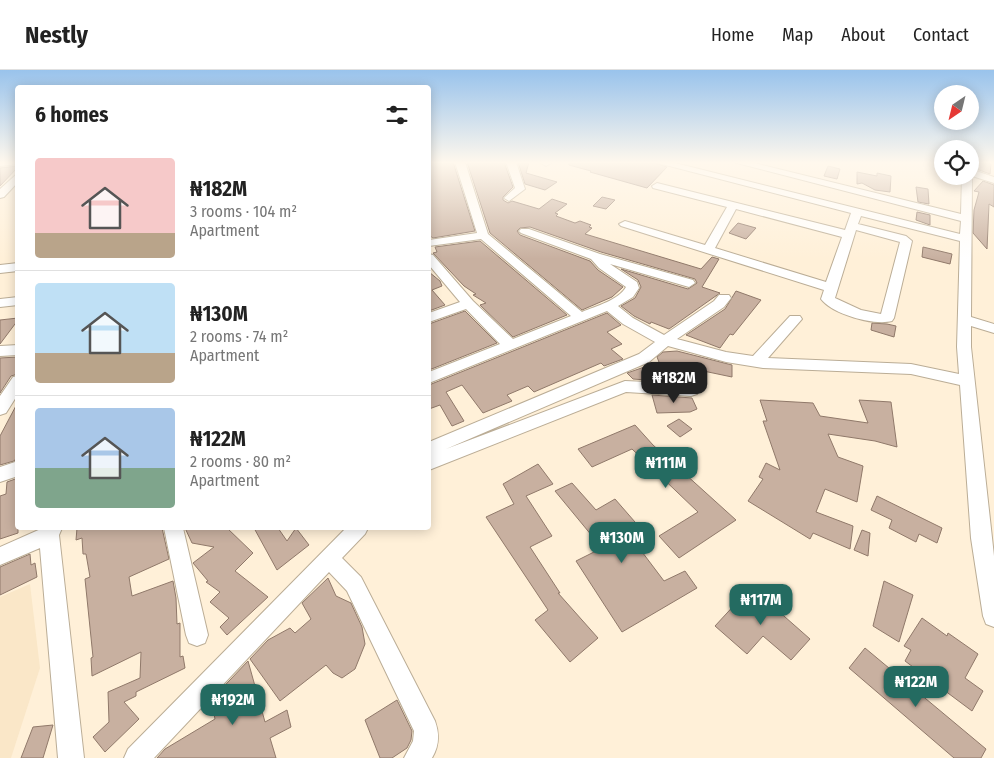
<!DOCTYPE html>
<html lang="en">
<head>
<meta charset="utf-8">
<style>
  :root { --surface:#fff; --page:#f6f6f6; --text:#222; --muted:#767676; --line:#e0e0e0; --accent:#246b61 }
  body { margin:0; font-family:"Fira Sans Condensed",sans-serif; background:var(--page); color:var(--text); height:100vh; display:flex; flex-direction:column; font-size:19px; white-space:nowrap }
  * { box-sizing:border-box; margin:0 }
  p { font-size:16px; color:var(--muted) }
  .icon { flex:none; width:28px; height:28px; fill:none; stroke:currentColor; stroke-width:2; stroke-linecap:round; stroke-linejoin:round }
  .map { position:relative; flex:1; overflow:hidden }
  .side { position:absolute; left:15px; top:15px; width:416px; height:445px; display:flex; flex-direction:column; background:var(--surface); border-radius:5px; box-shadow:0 2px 12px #0003 }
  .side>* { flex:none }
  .needle { width:32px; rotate:215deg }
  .controls { position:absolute; left:934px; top:15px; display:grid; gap:10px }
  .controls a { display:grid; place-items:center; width:45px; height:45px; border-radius:50%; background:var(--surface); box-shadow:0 2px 12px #0003; font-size:25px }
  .price { position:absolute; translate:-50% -42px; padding:0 11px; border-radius:10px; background:var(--accent); color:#fff; font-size:16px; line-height:32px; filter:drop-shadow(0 1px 2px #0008) }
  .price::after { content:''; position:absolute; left:50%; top:30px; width:15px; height:11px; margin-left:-8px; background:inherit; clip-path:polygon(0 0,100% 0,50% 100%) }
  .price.selected { background:#222; color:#fff }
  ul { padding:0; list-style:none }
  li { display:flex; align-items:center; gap:15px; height:125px; padding:0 20px }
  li+li { border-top:1px solid var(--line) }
  li span { display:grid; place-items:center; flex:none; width:140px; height:100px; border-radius:5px; color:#555 }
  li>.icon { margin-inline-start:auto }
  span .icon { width:60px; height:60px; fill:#fffc; stroke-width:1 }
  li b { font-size:21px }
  h2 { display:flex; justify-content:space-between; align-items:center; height:60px; padding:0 20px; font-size:21px }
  header { display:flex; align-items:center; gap:30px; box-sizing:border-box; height:70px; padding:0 25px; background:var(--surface); border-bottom:1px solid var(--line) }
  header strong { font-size:24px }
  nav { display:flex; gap:28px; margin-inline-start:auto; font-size:18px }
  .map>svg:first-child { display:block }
</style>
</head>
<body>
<header>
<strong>Nestly</strong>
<nav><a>Home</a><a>Map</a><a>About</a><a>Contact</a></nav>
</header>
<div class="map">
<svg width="994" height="688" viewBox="0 0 994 688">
  <rect width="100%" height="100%" fill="#fff0d8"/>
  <path fill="#fae7c8" d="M30 514 40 598 11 688H0V527Z"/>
  <path fill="#c8b0a0" stroke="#90796a" d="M429 92H453L475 161 433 168 430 166Z
    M467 92H504L513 117 503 127V130L508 133 512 131 539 139 552 129 567 134 555 143 558 144 556 146 575 153 580 151 591 155 589 157 592 158 585 164 701 199 712 187 719 189 702 217 720 223 669 259 651 252 650 254 634 246 621 236 635 228 641 217 638 210 621 199 688 219 697 213 695 209 601 182 530 157 520 158 517 161 520 165 590 191 598 200 623 217 612 227 582 240 490 163Z
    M518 92H529L526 103 557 112 545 120 525 114Z
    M569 92H652L667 97 647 118 590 102 591 101 569 95Z
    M977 92 991 94 990 104 974 98Z
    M18 96V97L0 116V98Z
    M828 96 840 99 837 109 824 106Z
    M857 102 877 106V103L891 106 890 122 875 120 862 113 857 114Z
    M983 111 994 115V137L989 134 987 179 973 163 974 140 979 122 974 121Z
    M916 117 928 119 929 134 918 132Z
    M602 127 615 130 606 139 593 136Z
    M917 142 930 145V155L916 150Z
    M738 153 756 158 746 169 729 163Z
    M480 171 567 245 513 267 480 235 486 233 473 225 476 224 464 216 433 183 437 182 435 177Z
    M923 177 952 184 950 194 922 187Z
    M429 202 440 211 442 216 432 220 445 235 429 241Z
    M736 221 761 230 733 265 730 264 720 278 686 265 725 239Z
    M465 241 497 273 429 300V254Z
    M607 243 621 255 607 262 622 274 611 279 623 289 604 296 601 293 534 322 528 316 507 325 512 331 483 343 462 315 446 322 464 351 452 356 440 335 429 339V315Z
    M18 248V250L0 274V250Z
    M872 253 887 254 896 256 894 267 871 260Z
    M677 281 732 295V307L670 294 675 305 658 306 659 311 633 309 627 303 659 292 657 287 663 282Z
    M18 287V304L11 306 0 323V288Z
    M652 325 692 328 697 339 690 342 657 343Z
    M760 330 813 333 820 346 868 353 859 330 891 332 897 377 875 371 828 364 838 387 863 396 857 432 825 419 816 442 853 456 850 479 813 463 810 469 748 431 763 409 759 407 766 393 780 400 763 351H767Z
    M18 332V386L14 391 0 395V366Z
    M679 349 692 359 680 367 667 356Z
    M635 355 653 375 736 450 679 488 659 466 698 442 632 379 592 397 578 379Z
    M538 394 553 414 526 426 552 466 530 477 560 523H558L598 568 570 592 535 550 548 540 486 447 514 434 503 414Z
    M18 408V463L0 469V426L6 424 7 412Z
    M572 413 596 440 615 429 635 452 624 458 664 511 685 501 697 518 622 562 576 491 602 478 555 421Z
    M877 426 942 458 937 473 919 464 916 472 889 458 892 450 871 440Z
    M77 458H162L169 489 129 507 132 526 173 511 176 528 177 554 180 553V587L183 586 185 598 136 622V626L124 632 139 649 105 682 93 667 109 652 108 622 140 608 141 582 92 606 91 588 93 587 85 509 90 507 86 484H83L82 468 76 470Z
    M185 458H227L253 483 235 501 268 527 227 565 220 557 229 548 210 532 220 522 206 512 208 511 193 493 214 477 192 473Z
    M254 458H278L287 471 296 458 309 475 277 500Z
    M862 460 870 463 868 486 854 480Z
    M30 484 31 495 35 493 37 507 0 525V497Z
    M328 508 336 526 351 533 362 557 365 574 355 599 342 608 333 603 326 595 280 631 250 589 268 570 290 558 295 563 311 549 302 533Z
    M884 511 913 525 899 572 873 556Z
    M751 517 810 569 791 590 763 566 747 584 715 556Z
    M922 548 947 566 948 563 978 584 965 608 983 621 972 641 905 591 911 580 904 576Z
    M865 578 986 679 981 688H954L849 598Z
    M248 591 265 652 287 640 291 657 270 668 276 688H157L165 679 215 649 211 630Z
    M397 630 412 661 411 670 407 678 392 688H380L365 650Z
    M53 655 43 688H21L33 657Z"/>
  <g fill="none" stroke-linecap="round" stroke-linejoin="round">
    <g stroke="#bbad96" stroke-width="2">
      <path id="minor" d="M0 92H18V94L0 96Z
        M455 92H465L488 164 582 242C596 236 619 230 626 217L599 198 591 189 521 163 519 161 521 159H529L600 184 693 210 695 213 689 217 610 194 637 212 639 218 633 227 618 236 633 248 664 265 714 231 719 225H729L731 228 724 237 677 269 726 282 753 286 790 246H800L802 249 768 288 911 294 959 304 957 277 960 171 861 146 858 154 906 166 912 171 894 248 892 251C874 256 832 244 821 229L824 220 621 156 619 154 625 151 705 175 727 137 653 118 652 116 657 113 845 160 851 143 654 92H671L960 164 961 151 733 92H750L961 144 962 106H970V99L994 107V113L972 106 971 247 994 254V263L971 256V277L994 486V557L986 554 983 546 971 468 960 315 911 304 763 298 726 292 668 276 649 292 446 379 625 311 691 314 697 316 699 320 697 324 691 326 626 322 429 400V372L639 284 655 272 623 254 607 241 429 313V302L500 274 466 239 429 252V243L460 232 429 195V184L433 185 473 231 513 269 571 246 481 169 429 176V170L477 163ZM736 139 842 167 826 212 715 178ZM856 160 900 172 881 244 861 240 835 228Z
        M506 92H516L525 119 509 131 504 128 515 118Z
        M539 92H550L551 93 546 96Z
        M18 103V112L4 127 0 128V119Z
        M18 193V201L0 203V195Z
        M18 227V235L0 237V229Z
        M18 275V285L0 286V276Z
        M18 306V324L6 343 0 345V326L13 307Z
        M18 391V406L0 412V397Z
        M43 458H62L59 465 84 688H58L40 478 0 495V477Z
        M164 458H183L208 565 205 573 197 576 189 573 186 565Z
        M346 458H368L365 464 342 488 361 507 435 651C440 665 439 676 432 688H404L413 671 414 661 347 521 329 502 154 688H124L128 679Z"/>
    </g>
    <use href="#minor" fill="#fff" fill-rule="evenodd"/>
  </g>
  <linearGradient id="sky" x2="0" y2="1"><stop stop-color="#99c3ec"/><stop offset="0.49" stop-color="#fff8ed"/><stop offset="1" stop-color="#fff8ed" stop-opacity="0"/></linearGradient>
  <rect width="994" height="189" fill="url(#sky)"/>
</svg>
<div class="controls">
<a><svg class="needle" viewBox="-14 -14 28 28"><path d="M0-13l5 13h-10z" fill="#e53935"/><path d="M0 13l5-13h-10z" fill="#767676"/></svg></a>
<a><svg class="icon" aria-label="locate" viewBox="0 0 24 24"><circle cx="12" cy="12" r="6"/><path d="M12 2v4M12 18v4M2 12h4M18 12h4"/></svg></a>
</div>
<b class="price selected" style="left:674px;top:334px">₦182M</b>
<b class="price" style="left:666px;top:419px">₦111M</b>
<b class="price" style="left:622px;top:494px">₦130M</b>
<b class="price" style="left:761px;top:556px">₦117M</b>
<b class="price" style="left:916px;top:638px">₦122M</b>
<b class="price" style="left:233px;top:656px">₦192M</b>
<section class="side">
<h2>6 homes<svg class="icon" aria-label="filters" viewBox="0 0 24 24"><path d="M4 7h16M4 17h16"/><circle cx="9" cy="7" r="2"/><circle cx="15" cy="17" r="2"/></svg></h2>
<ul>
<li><span style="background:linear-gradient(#f6c9c9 75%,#b9a48a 0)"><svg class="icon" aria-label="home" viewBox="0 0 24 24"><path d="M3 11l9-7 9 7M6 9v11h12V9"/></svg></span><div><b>₦182M</b><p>3 rooms · 104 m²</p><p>Apartment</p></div></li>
<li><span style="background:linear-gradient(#bfe0f5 70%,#b9a48a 0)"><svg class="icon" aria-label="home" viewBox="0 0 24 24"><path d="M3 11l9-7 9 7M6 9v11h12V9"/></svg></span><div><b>₦130M</b><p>2 rooms · 74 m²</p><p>Apartment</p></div></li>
<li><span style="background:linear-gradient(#a9c7e8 60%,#7fa58c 0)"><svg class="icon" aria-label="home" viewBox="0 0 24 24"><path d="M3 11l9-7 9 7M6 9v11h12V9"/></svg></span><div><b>₦122M</b><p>2 rooms · 80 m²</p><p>Apartment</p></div></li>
</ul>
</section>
</div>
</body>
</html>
